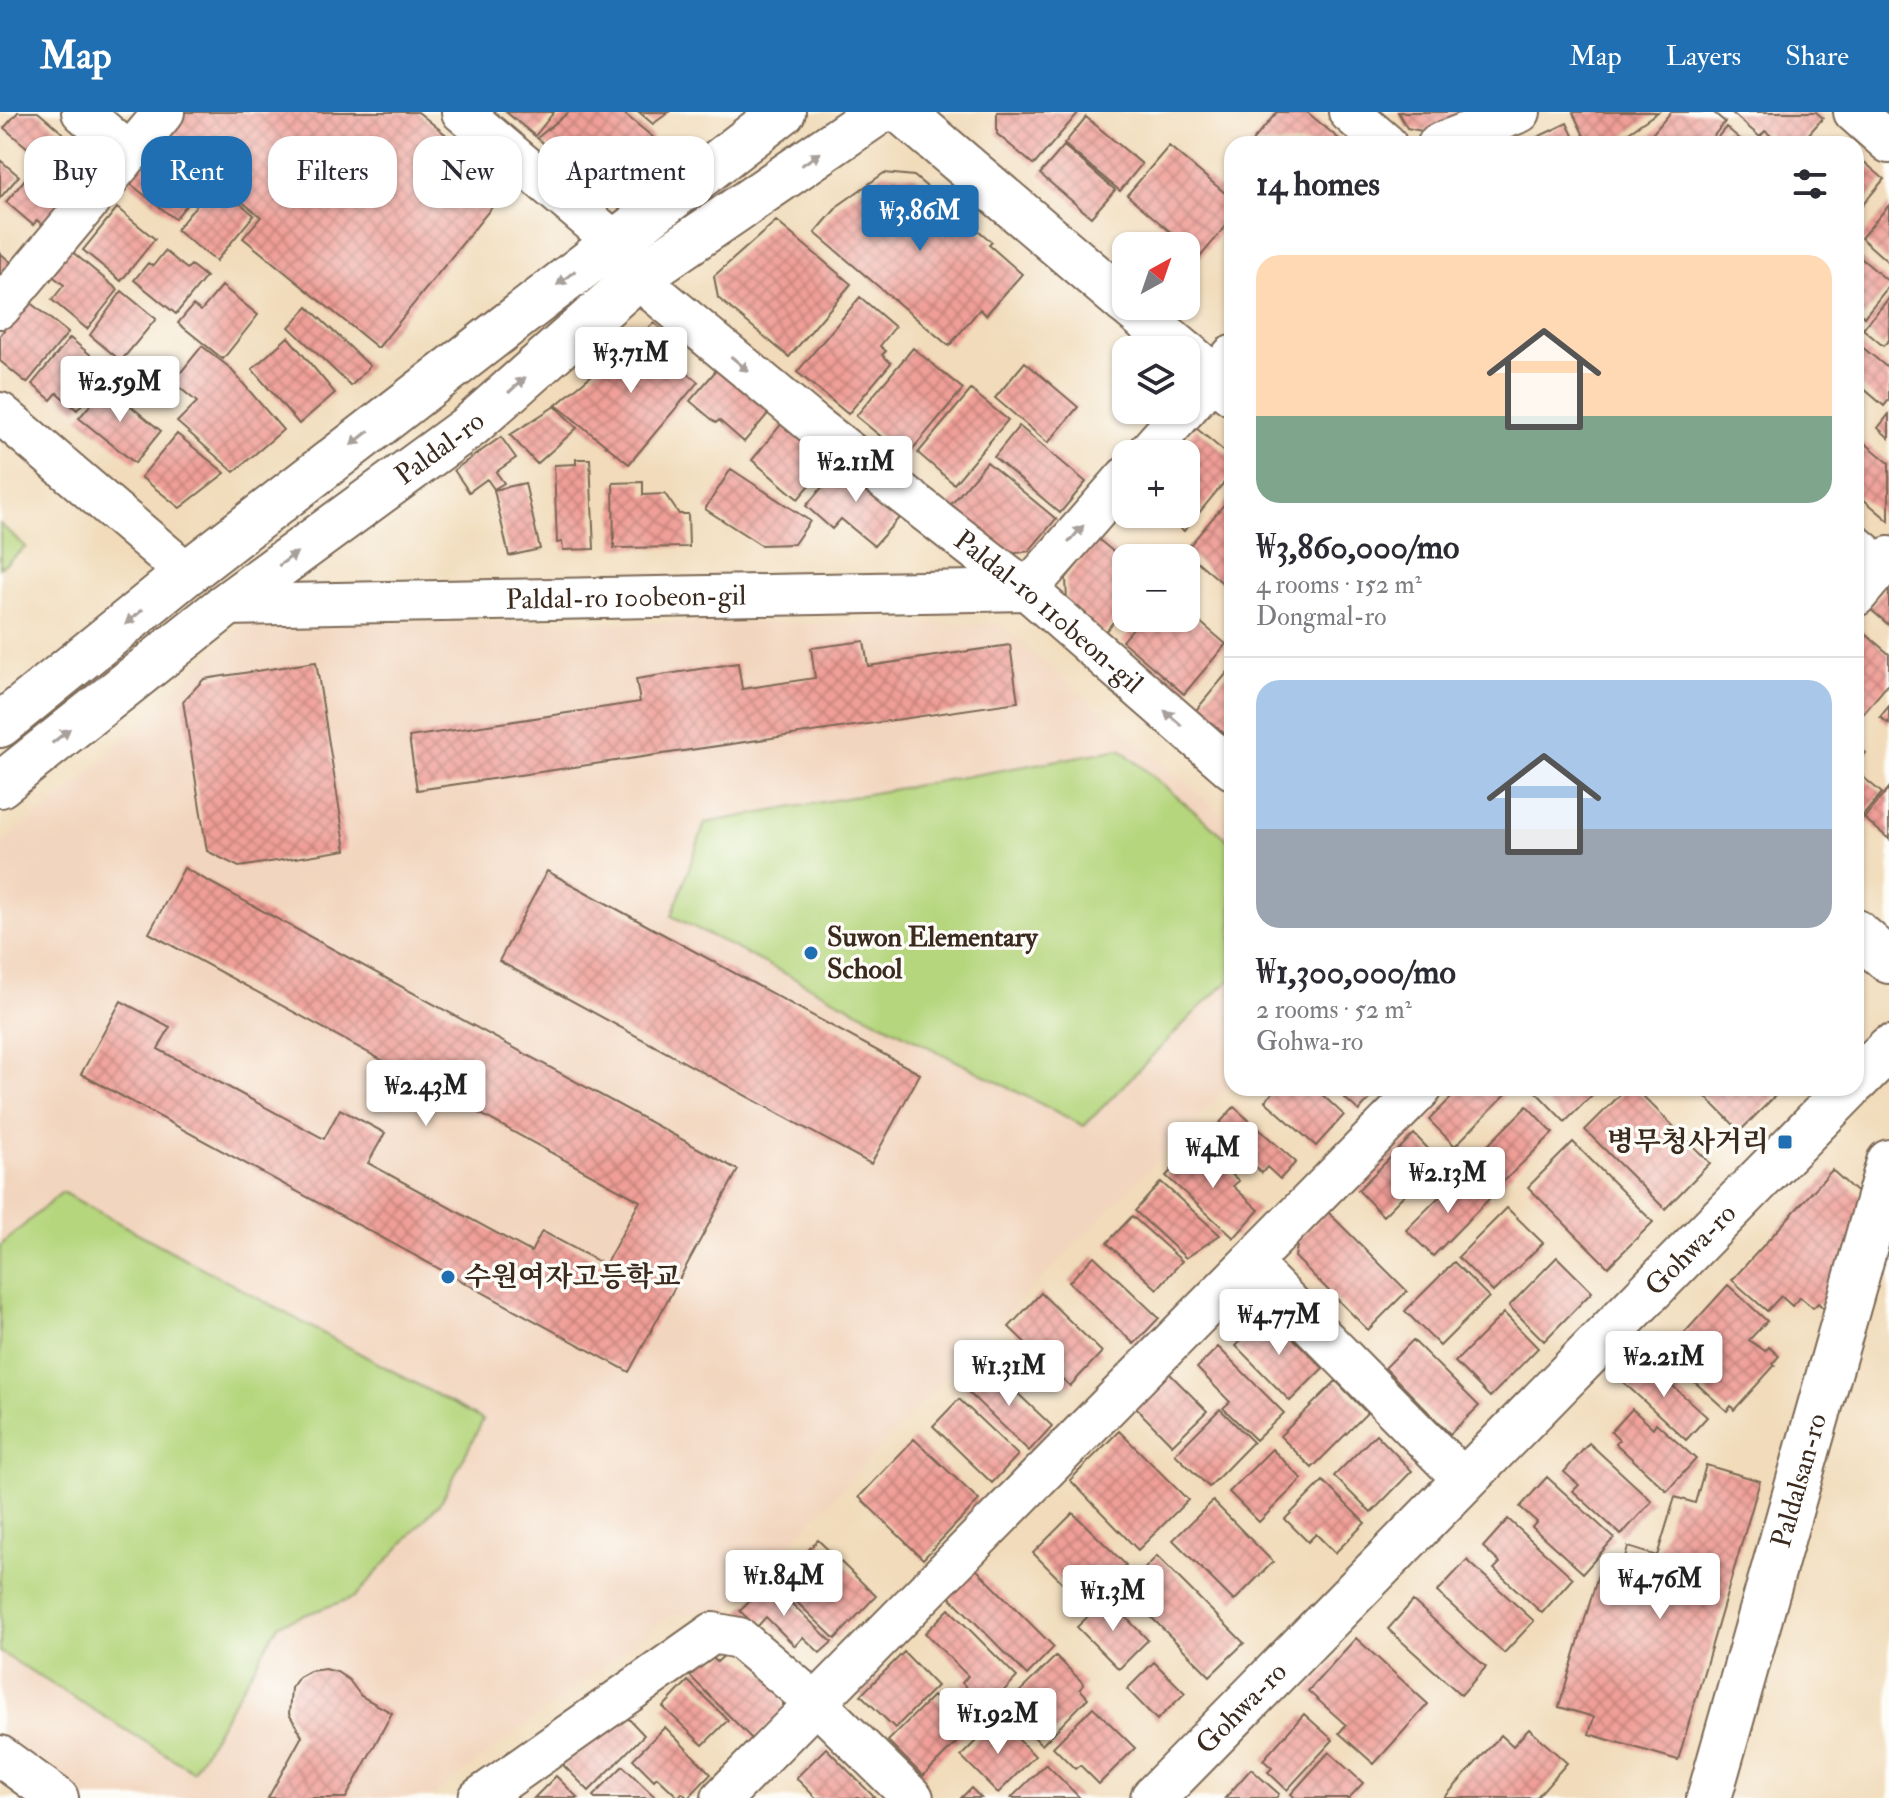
<!DOCTYPE html>
<html lang="en">
<head>
<meta charset="utf-8">
<style>
  :root { --surface:#fff; --page:#f7f7f7; --text:#2b2b33; --muted:#7c7c81; --line:#e1e1e2; --accent:#1f6fb2 }
  body { margin:0; font-family:"IM FELL Double Pica","Noto Serif KR",serif; background:var(--page); color:var(--text); height:100vh; display:flex; flex-direction:column; font-size:30px; white-space:nowrap }
  * { box-sizing:border-box; margin:0 }
  p { font-size:26px; color:var(--muted) }
  .icon { flex:none; width:44px; height:44px; fill:none; stroke:currentColor; stroke-width:2; stroke-linecap:round; stroke-linejoin:round }
  .map { position:relative; flex:1; overflow:hidden }
  .panel { position:absolute; left:1224px; top:24px; width:640px; height:960px; display:flex; flex-direction:column; background:var(--surface); border-radius:24px; box-shadow:0 2px 6px #0004 }
  .panel>* { flex:none }
  .guide { position:absolute; left:24px; top:24px; width:760px; height:72px; display:flex; gap:16px }
  .needle { width:52px; rotate:40deg }
  .fabs { position:absolute; left:1112px; top:120px; display:grid; gap:16px }
  .fabs a { display:grid; place-items:center; width:88px; height:88px; border-radius:16px; background:var(--surface); box-shadow:0 2px 6px #0004; font-size:40px }
  .price { position:absolute; translate:-50% -68px; padding:0 18px; border-radius:8px; background:#fff; color:#222; font-size:26px; line-height:52px; filter:drop-shadow(0 2px 4px #0008) }
  .price::after { content:''; position:absolute; left:50%; top:48px; width:24px; height:18px; margin-left:-12px; background:inherit; clip-path:polygon(0 0,100% 0,50% 100%) }
  .price.active { background:var(--accent); color:#fff }
  ul { padding:0; list-style:none }
  li { display:grid; align-content:center; gap:16px; height:424px; padding:0 32px }
  li+li { border-top:2px solid var(--line) }
  li span { display:grid; place-items:center; height:248px; border-radius:24px; color:#555 }
  li>.icon { margin-inline-start:auto }
  span .icon { width:144px; height:144px; fill:#fffc; stroke-width:1 }
  li b { font-size:34px }
  h2 { display:flex; justify-content:space-between; align-items:center; height:96px; padding:0 32px; font-size:34px }
  .chip { padding:0 28px; border-radius:24px; background:var(--surface); box-shadow:0 2px 6px #0004; font-size:28px; line-height:72px }
  .chip.active { background:var(--accent); color:#fff }
  header { display:flex; align-items:center; gap:48px; box-sizing:border-box; height:112px; padding:0 40px; background:var(--accent); color:#fff }
  header strong { font-size:38px }
  nav { display:flex; gap:44px; margin-inline-start:auto; font-size:28px }
  .map>svg:first-child { display:block }
</style>
</head>
<body>
<header>
<strong>Map</strong>
<nav><a>Map</a><a>Layers</a><a>Share</a></nav>
</header>
<div class="map">
<svg width="1889" height="1686" viewBox="0 0 1889 1686">
  <defs>
    <pattern id="building-cross-hatch" width="8" height="8" patternUnits="userSpaceOnUse" patternTransform="scale(2)"><rect width="8" height="8" fill="#f09f98"/><path d="M0 0l8 8M0 8l8-8" fill="none" stroke="#c4827b"/></pattern>
  </defs>
  <rect width="100%" height="100%" fill="#fdfcf7"/>
  <filter id="ink" filterUnits="userSpaceOnUse"><feTurbulence type="fractalNoise" baseFrequency=".0125" numOctaves="2"/><feDisplacementMap in="SourceGraphic" scale="16" xChannelSelector="R" yChannelSelector="G"/><feConvolveMatrix kernelMatrix="1 2 1 2 8 2 1 2 1" color-interpolation-filters="sRGB"/></filter>
  <filter id="wash" filterUnits="userSpaceOnUse"><feTurbulence type="fractalNoise" baseFrequency=".006" numOctaves="4" result="noise"/><feDisplacementMap in="SourceGraphic" scale="32" xChannelSelector="R" yChannelSelector="G"/><feGaussianBlur stdDeviation="1.8" result="paint"/><feColorMatrix in="noise" values="0 0 0 0 0 0 0 0 0 0 0 0 0 0 0 0 0 1.4 0 .05"/><feComposite in="paint" operator="in"/></filter>
  <g filter="url(#wash)">
    <rect width="100%" height="100%" fill="#f1dbba"/>
    <path fill="#f2d5be" d="M246 509 999 512 1232 710V971L955 1256 726 1500 671 1503 430 1686H76L0 1640V731L75 676Z"/>
    <path fill="#b5d67d" stroke="#78804e" stroke-width="2" d="M0 412 26 435 0 456Z
      M1120 637 1232 731V866L1198 897 1084 1014 672 804 705 711Z
      M62 1080 483 1308 442 1388 355 1485 279 1512 193 1659 0 1540V1134Z"/>
    <g id="blocks">
      <path fill="url(#building-cross-hatch)" d="M18 0H38L87 42 90 55 73 74 4 16Z
        M182 0H418L509 74 378 236 243 126 261 105 162 25Z
        M506 0H554L535 24Z
        M569 0H622L654 26 596 73 537 26Z
        M639 0H669L653 12Z
        M997 0H1079L1034 53 997 22Z
        M1277 0H1307L1345 32H1250Z
        M1398 0H1482L1447 24 1407 16Z
        M1576 0H1658L1611 32H1588L1573 1Z
        M1671 0H1713L1725 10 1707 32H1651L1647 28Z
        M1731 0H1816L1823 6 1800 32H1781L1765 19 1760 25Z
        M1086 5 1142 52 1120 79 1064 32Z
        M1567 11 1577 32H1523Z
        M1726 15 1746 32H1712Z
        M160 30 207 68 175 107 128 70Z
        M1064 34 1115 78 1091 105 1040 62Z
        M1169 34 1232 87V107L1200 145 1127 83Z
        M1856 43 1884 67 1856 101Z
        M0 48 19 64 0 86Z
        M36 54 74 86 47 117 37 108 33 113 6 90Z
        M884 61 914 64 992 130 989 133 1022 162 986 203 980 197 949 234 815 121 839 93Z
        M215 71 254 103 216 149 176 118Z
        M1889 93V151L1861 126Z
        M117 96 155 127 121 169 83 138Z
        M776 109 851 172 789 245 718 186 714 164Z
        M70 138 118 178 87 217 52 188 64 173 50 162Z
        M165 139 187 157 191 153 206 165 176 202 134 168 148 151 153 154Z
        M0 141 19 157 0 179Z
        M1856 142 1889 170V174L1864 205 1856 198Z
        M222 174 258 203 223 247 178 211 193 193 201 199Z
        M122 179 156 207 121 249 90 223Z
        M860 185 895 215 880 234 886 239 882 243 891 251 848 302 797 260Z
        M1889 186V228L1883 234 1863 217Z
        M28 189 68 221 27 271 0 249V223Z
        M308 195 370 254 351 274 289 215Z
        M654 211 675 229 664 242 698 270 629 352 556 293Z
        M288 225 335 281 299 312 252 257Z
        M70 226 110 259 77 298 57 281 51 288 32 272Z
        M1856 230 1889 257V288L1884 294 1856 270Z
        M202 234 229 255 283 318 234 360 177 310 197 290 173 270Z
        M913 236 963 277 906 345 856 304Z
        M725 248 777 291 744 330 719 308 716 311 690 289Z
        M1025 250 1078 295 1048 331 995 286Z
        M106 274 161 319 135 351 79 306Z
        M971 278 1008 308 954 372 918 341Z
        M555 294 577 316 537 352 510 323Z
        M1889 302V326L1878 316Z
        M787 305 834 345 798 387 752 348Z
        M1019 314 1086 370 1060 401 994 345Z
        M1196 316 1232 346V361L1184 419 1164 402H1186V342H1174Z
        M177 322 225 361 180 396 141 365Z
        M501 325 516 346 496 360 504 371 494 377 487 367 469 380 454 358Z
        M1865 331 1889 351V409L1856 381V341Z
        M576 347H590L594 437 563 438 562 430 557 431 554 353 576 352Z
        M846 347 906 398 874 434 841 407 832 417 806 394Z
        M987 350 1056 407 1029 439 1005 443 949 395Z
        M731 357 810 409 794 432 761 433 705 397Z
        M643 370V383L665 382 679 402H688L689 435 614 436 613 371Z
        M525 371 540 437 509 444 494 378Z
        M1232 383V479L1185 439Z
        M1098 427 1126 450V495L1104 521 1067 490 1066 466Z
        M1889 471V513L1869 496Z
        M1186 498 1226 532 1184 582 1122 529 1142 506H1186Z
        M1856 514 1889 542V571L1864 601 1856 595Z
        M864 529 868 554 1010 533 1018 590 417 678 409 625 640 590 636 567 738 551 742 577 815 566 811 536Z
        M316 550 346 738 239 755 207 739 183 589 204 567Z
        M1232 555V628L1196 598Z
        M1889 594V612L1880 605Z
        M1856 633 1866 641 1856 653Z
        M1856 659 1882 681 1856 712Z
        M1889 676V727L1864 706Z
        M184 756 738 1058 629 1260 81 962 121 889 170 915 158 937 324 1027 340 997 385 1021 368 1051 531 1140 542 1119 605 1153 640 1089 149 821Z
        M547 759 920 962 871 1052 499 849Z
        M1277 976H1315L1344 1003 1316 1034 1265 989Z
        M1334 976H1380L1359 999Z
        M1461 976H1512L1455 1034 1429 1008Z
        M1532 976H1599L1565 1010Z
        M1627 976H1635L1710 1051 1665 1097 1585 1018Z
        M1697 976H1783L1740 1019Z
        M1527 994 1553 1021 1497 1076 1471 1050Z
        M1234 995 1296 1050 1280 1067 1267 1055 1262 1061 1246 1046 1240 1054 1208 1024Z
        M1414 1022 1439 1048 1383 1104 1358 1078Z
        M1197 1030 1239 1069 1233 1074 1259 1098 1234 1126 1166 1064Z
        M1573 1030 1653 1110 1608 1155 1528 1075Z
        M1832 1058 1864 1087 1835 1207 1818 1191 1813 1196 1800 1185 1792 1194 1781 1184 1767 1199 1732 1168Z
        M1463 1061 1489 1087 1433 1144 1406 1118Z
        M1161 1070 1220 1123 1186 1146 1135 1099Z
        M1507 1096 1543 1131 1493 1180 1458 1145Z
        M1327 1099 1407 1179 1368 1218 1295 1145 1298 1128Z
        M1132 1104 1182 1149 1157 1177 1107 1131Z
        M1094 1144 1159 1206 1134 1232 1069 1170Z
        M1557 1145 1592 1180 1544 1229 1509 1194Z
        M1454 1150 1489 1185 1440 1234 1405 1199Z
        M1728 1173 1767 1209 1749 1228 1765 1239 1769 1235 1779 1244 1773 1251 1775 1253 1734 1298 1731 1294 1727 1299 1668 1246 1671 1242 1668 1239Z
        M1041 1181 1102 1240 1070 1274 1009 1215Z
        M1268 1201 1323 1256 1290 1289 1236 1234Z
        M1504 1201 1538 1236 1490 1285 1455 1250Z
        M1413 1228 1479 1294 1450 1322 1385 1256Z
        M1218 1235 1284 1301 1256 1328 1223 1296 1230 1290 1197 1256Z
        M1641 1245 1707 1305 1686 1328 1621 1268Z
        M988 1253 1052 1314 1029 1339 965 1277Z
        M1167 1259 1207 1299 1172 1333 1133 1293Z
        M1336 1269 1367 1301 1312 1356 1280 1324Z
        M959 1287 1018 1343 992 1371 933 1314Z
        M1220 1297 1253 1330 1209 1375 1175 1342Z
        M1632 1297 1653 1316 1656 1311 1696 1347 1667 1379 1616 1332 1619 1328 1611 1320Z
        M1119 1319 1188 1388 1138 1438 1070 1368Z
        M1376 1322 1412 1359 1371 1401 1334 1364Z
        M914 1327 979 1388 923 1447 859 1385Z
        M1589 1331 1652 1389 1621 1423 1573 1379 1579 1373 1564 1360Z
        M1272 1337 1302 1367 1259 1410 1229 1380Z
        M1706 1353 1760 1369 1678 1648 1589 1622 1594 1605 1559 1595 1603 1446 1623 1452 1628 1435 1657 1444 1675 1385 1695 1391Z
        M1547 1365 1614 1426 1583 1461 1532 1415 1537 1410 1520 1395Z
        M1323 1369 1365 1411 1335 1441 1316 1422 1308 1430 1285 1407Z
        M1213 1389 1273 1450 1234 1489 1173 1428Z
        M1073 1401 1126 1453 1085 1493 1033 1441Z
        M1508 1407 1573 1466 1542 1501 1494 1457 1500 1451 1483 1435Z
        M818 1428 876 1484 835 1527 777 1471Z
        M1157 1444 1244 1531 1210 1564 1124 1478Z
        M1467 1448 1534 1509 1504 1541 1437 1480Z
        M975 1456 1054 1535 1027 1563 948 1483Z
        M769 1470 832 1530 820 1541 803 1525 795 1534 766 1505 757 1515 740 1499Z
        M1107 1486 1148 1528 1119 1557 1077 1515Z
        M1413 1489 1486 1555 1461 1583 1388 1517Z
        M949 1497 1017 1565 987 1596 962 1571 968 1564 925 1521Z
        M1356 1526 1428 1592 1374 1652 1339 1621 1346 1613 1308 1579Z
        M728 1540 778 1572 784 1597 753 1628 690 1564 711 1544 717 1550Z
        M904 1540 937 1574 895 1616 861 1583Z
        M1056 1544 1084 1572 1080 1577 1088 1586 1042 1633 1004 1595Z
        M1154 1550 1185 1581 1157 1608 1127 1577Z
        M325 1557 337 1560 349 1568 361 1584 392 1601 346 1686H268L302 1624 289 1602 291 1576 299 1565 310 1559Z
        M688 1569 728 1608 703 1633 663 1595Z
        M933 1584 968 1619 923 1664 888 1629Z
        M1093 1595 1135 1636 1099 1672 1080 1653 1075 1657 1053 1635Z
        M1304 1602 1333 1628 1287 1678 1268 1660 1272 1656 1263 1648Z
        M625 1603 644 1623 589 1679 563 1653 580 1636Z
        M998 1607 1035 1644 998 1681 961 1644Z
        M665 1615 711 1662 688 1686 682 1681 678 1685 657 1665 654 1668 633 1647Z
        M1529 1617 1567 1651 1536 1686H1444L1501 1623 1513 1634Z
        M826 1636 875 1686H816L796 1666Z
        M1329 1640 1363 1671 1349 1686H1295L1291 1682Z
        M1046 1652 1080 1686H1011Z
        M623 1654 656 1686H595L593 1684Z
        M1251 1657 1279 1682 1276 1686H1225Z
        M556 1664 578 1686H534Z
        M971 1676 981 1686H961Z"/>
    </g>
  </g>
  <g filter="url(#ink)">
    <use href="#blocks" fill-opacity="0" stroke="#7b6855" stroke-width="2"/>
    <g fill="none" stroke-linecap="round" stroke-linejoin="round">
      <g stroke="#7b6855" stroke-width="44">
        <g id="street">
          <path d="M82 0 129 41"/>
          <path d="M462 0 614 129"/>
          <path d="M1349 0 1386 32"/>
          <path d="M1854 0 1889 31"/>
          <path d="M1438 32 1520 0"/>
          <path id="s1" d="M637 166 813 312 1027 478 1232 657"/>
          <path d="M0 196 164 0"/>
          <path d="M1186 297 1232 244"/>
          <path d="M0 301 187 461"/>
          <path d="M1146 342 1185 298"/>
          <path d="M1856 434 1881 455"/>
          <path d="M1027 478 1126 365"/>
          <path d="M1856 484 1889 445"/>
          <path id="s2" d="M226 493 1027 478"/>
          <path d="M1250 1151 1464 1368"/>
          <path d="M0 1644 58 1686"/>
          <path d="M479 1686 713 1521 739 1526 816 1591 913 1686"/>
          <path d="M722 1686 1422 976"/>
        </g>
      </g>
      <g stroke="#7b6855" stroke-width="48">
        <g id="secondary">
          <path d="M902 0 1126 191"/>
          <path d="M1130 194 1182 238"/>
          <path d="M1186 241 1232 281"/>
          <path d="M0 613 187 461 783 0"/>
          <path id="s3" d="M0 673 226 493 470 314 637 166 879 0"/>
          <path d="M1856 820 1889 849"/>
          <path d="M1856 969 1889 936"/>
          <path id="s4" d="M1153 1686 1849 976"/>
          <path id="s5" d="M1709 1686 1889 1050"/>
        </g>
      </g>
      <use href="#street" stroke="#fff" stroke-width="40"/>
      <use href="#secondary" stroke="#fff" stroke-width="44"/>
    </g>
    <defs><path id="oneway-solid" d="M-6-.8H1V-3.2L6.5 0L1 3.2V.8H-6Z" transform="scale(2)"/></defs>
    <g fill="#a79f9a">
      <use href="#oneway-solid" transform="translate(811 47) rotate(-34)"/>
      <use href="#oneway-solid" transform="translate(566 166) rotate(142)"/>
      <use href="#oneway-solid" transform="translate(740 252) rotate(40)"/>
      <use href="#oneway-solid" transform="translate(517 273) rotate(-42)"/>
      <use href="#oneway-solid" transform="translate(360 326) rotate(142)"/>
      <use href="#oneway-solid" transform="translate(1076 422) rotate(-49)"/>
      <use href="#oneway-solid" transform="translate(288 447) rotate(-36)"/>
      <use href="#oneway-solid" transform="translate(134 505) rotate(140)"/>
      <use href="#oneway-solid" transform="translate(1173 606) rotate(-139)"/>
      <use href="#oneway-solid" transform="translate(61 624) rotate(-39)"/>
    </g>
  </g>
  <g fill="#1f6fb2" stroke="#fdfcf7" stroke-width="3">
    <circle cx="811" cy="841" r="8"/>
    <rect x="1777" y="1022" width="16" height="16" rx="4"/>
    <circle cx="448" cy="1165" r="8"/>
  </g>
  <g text-anchor="middle" dominant-baseline="central" stroke-width="7" stroke-linejoin="round" paint-order="stroke">
    <g font-size="28" fill="#3b2a1e" stroke="#fdfcf7">
      <text stroke="none"><textPath href="#s3" startOffset="554">Paldal-ro</textPath></text>
      <text stroke="none"><textPath href="#s2" startOffset="400">Paldal-ro 100beon-gil</textPath></text>
      <text stroke="none"><textPath href="#s1" startOffset="530">Paldal-ro 110beon-gil</textPath></text>
      <text stroke="none"><textPath href="#s4" startOffset="768">Gohwa-ro</textPath></text>
      <text stroke="none"><textPath href="#s5" startOffset="330">Paldalsan-ro</textPath></text>
      <text stroke="none"><textPath href="#s4" startOffset="126">Gohwa-ro</textPath></text>
    </g>
    <g font-size="28" font-weight="bold" fill="#3b2a1e" stroke="#fdfcf7" text-anchor="start">
      <text x="827" y="825">Suwon Elementary<tspan x="827" dy="32">School</tspan></text>
      <text x="1769" y="1030" text-anchor="end">병무청사거리</text>
      <text x="464" y="1165">수원여자고등학교</text>
    </g>
  </g>
</svg>
<div class="fabs">
<a><svg class="needle" viewBox="-14 -14 28 28"><path d="M0-13l5 13h-10z" fill="#e53935"/><path d="M0 13l5-13h-10z" fill="#7c7c81"/></svg></a>
<a><svg class="icon" aria-label="layers" viewBox="0 0 24 24"><path d="M12 4l9 5-9 5-9-5zM3 14l9 5 9-5"/></svg></a>
<a>+</a>
<a>−</a>
</div>
<b class="price active" style="left:920px;top:141px">₩3.86M</b>
<b class="price" style="left:631px;top:283px">₩3.71M</b>
<b class="price" style="left:120px;top:312px">₩2.59M</b>
<b class="price" style="left:856px;top:392px">₩2.11M</b>
<b class="price" style="left:426px;top:1016px">₩2.43M</b>
<b class="price" style="left:1213px;top:1078px">₩4M</b>
<b class="price" style="left:1448px;top:1103px">₩2.13M</b>
<b class="price" style="left:1279px;top:1245px">₩4.77M</b>
<b class="price" style="left:1664px;top:1287px">₩2.21M</b>
<b class="price" style="left:1009px;top:1296px">₩1.31M</b>
<b class="price" style="left:784px;top:1506px">₩1.84M</b>
<b class="price" style="left:1660px;top:1509px">₩4.76M</b>
<b class="price" style="left:1113px;top:1521px">₩1.3M</b>
<b class="price" style="left:998px;top:1644px">₩1.92M</b>
<div class="guide">
<a class="chip">Buy</a>
<a class="chip active">Rent</a>
<a class="chip">Filters</a>
<a class="chip">New</a>
<a class="chip">Apartment</a>
</div>
<section class="panel">
<h2>14 homes<svg class="icon" aria-label="filters" viewBox="0 0 24 24"><path d="M4 7h16M4 17h16"/><circle cx="9" cy="7" r="2"/><circle cx="15" cy="17" r="2"/></svg></h2>
<ul>
<li><span style="background:linear-gradient(#ffd9b3 65%,#7fa58c 0)"><svg class="icon" aria-label="home" viewBox="0 0 24 24"><path d="M3 11l9-7 9 7M6 9v11h12V9"/></svg></span><div><b>₩3,860,000/mo</b><p>4 rooms · 152 m²</p><p>Dongmal-ro</p></div></li>
<li><span style="background:linear-gradient(#a9c7e8 60%,#9aa5b1 0)"><svg class="icon" aria-label="home" viewBox="0 0 24 24"><path d="M3 11l9-7 9 7M6 9v11h12V9"/></svg></span><div><b>₩1,300,000/mo</b><p>2 rooms · 52 m²</p><p>Gohwa-ro</p></div></li>
</ul>
</section>
</div>
</body>
</html>
